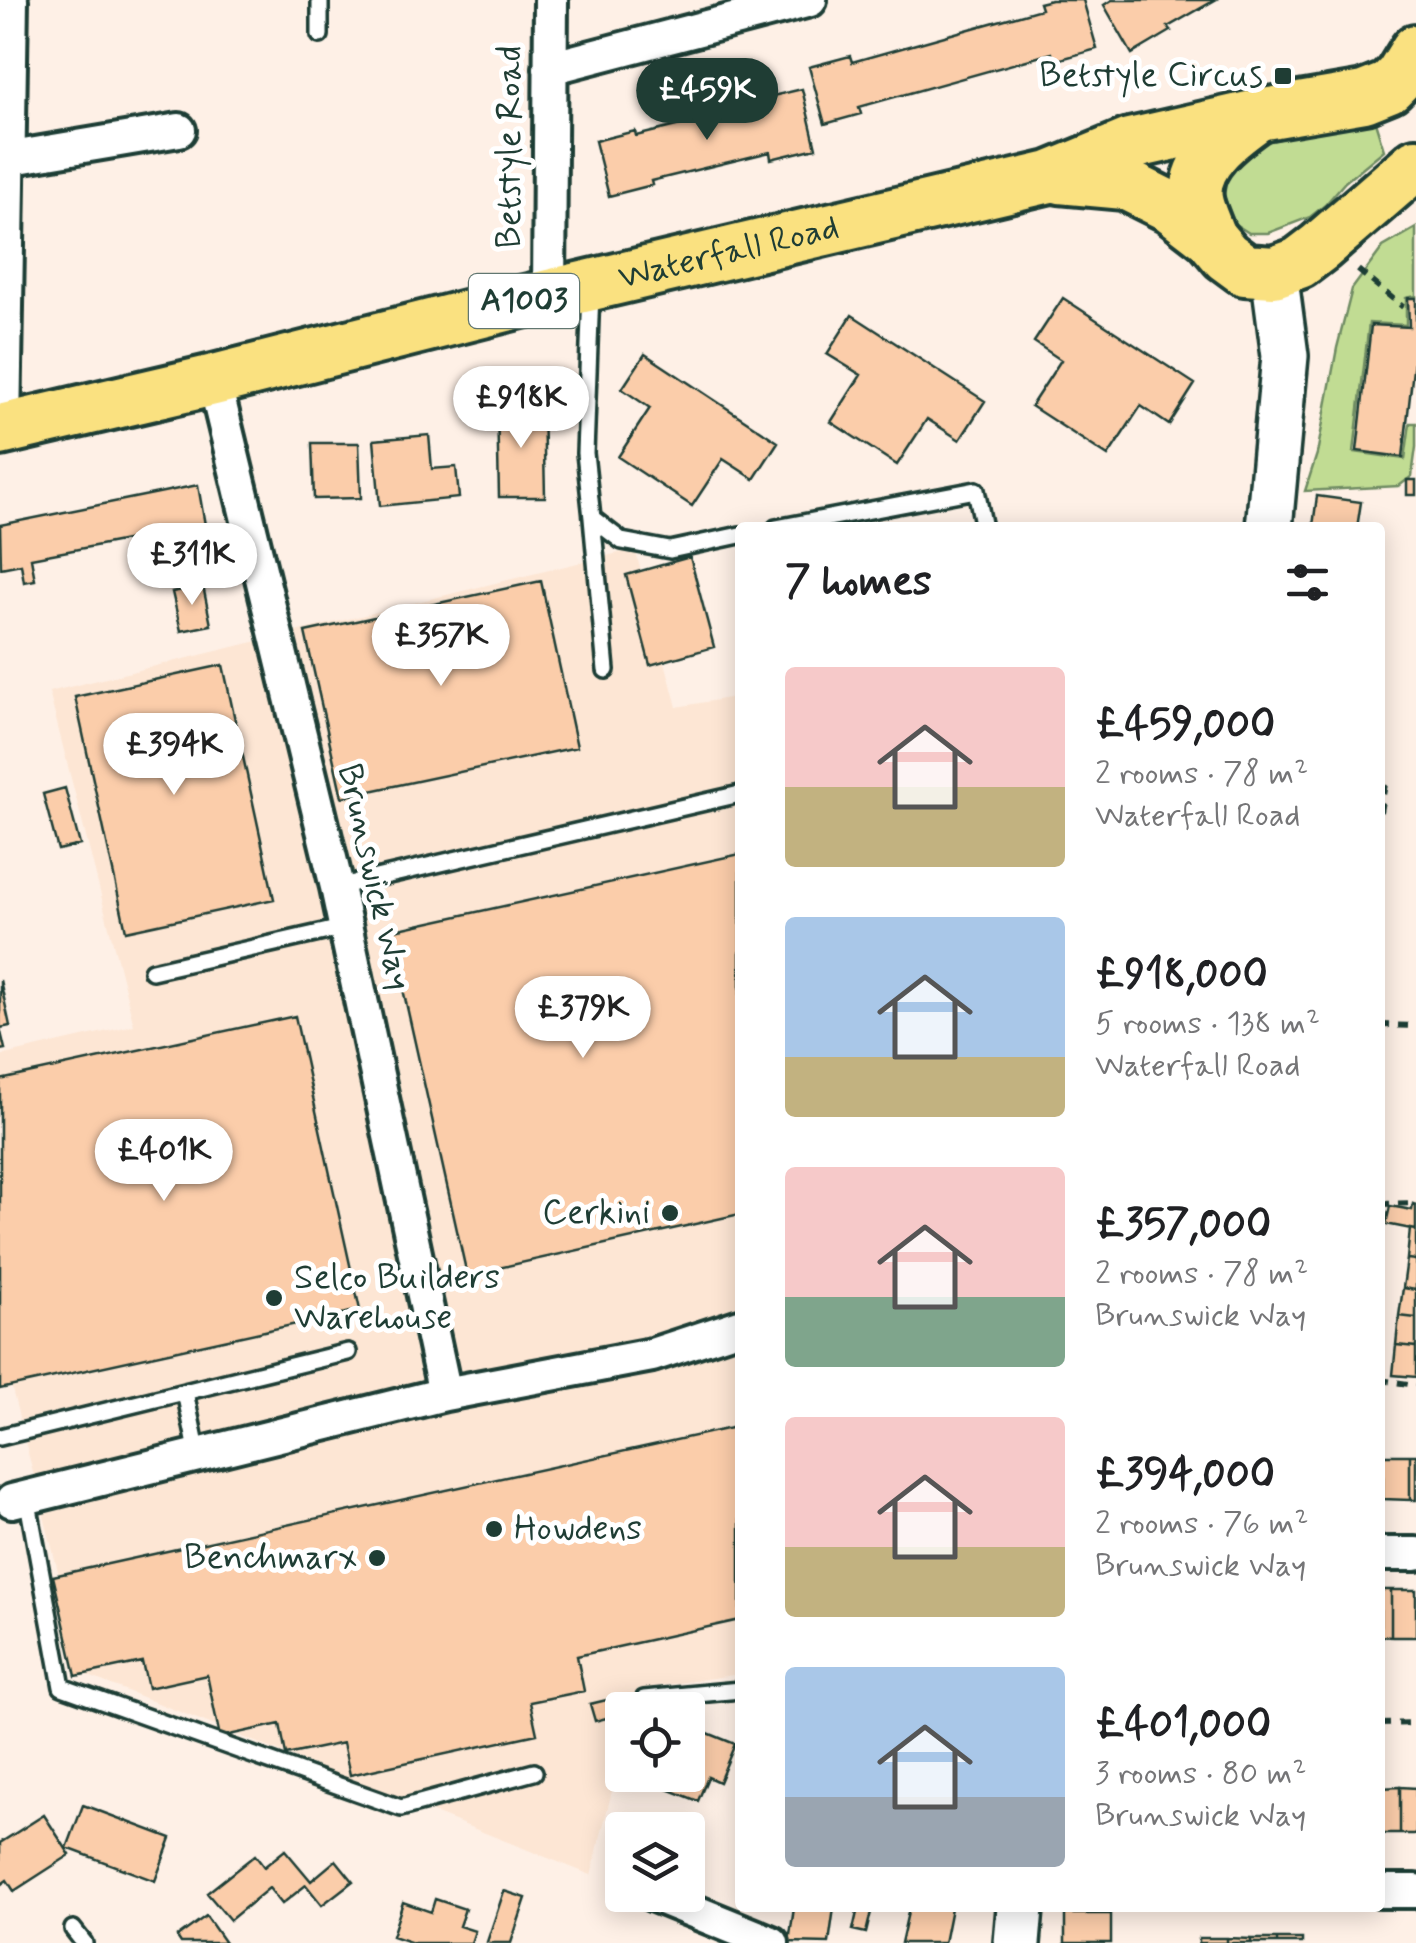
<!DOCTYPE html>
<html lang="en">
<head>
<meta charset="utf-8">
<style>
  :root { --surface:#fff; --page:#f6f6f6; --text:#202124; --muted:#757577; --accent:#1f3d34 }
  body { margin:0; font-family:Mynerve,sans-serif; background:var(--page); color:var(--text); height:100vh; display:flex; flex-direction:column; font-size:38px; white-space:nowrap }
  * { box-sizing:border-box; margin:0 }
  p { font-size:32px; color:var(--muted) }
  .icon { flex:none; width:55px; height:55px; fill:none; stroke:currentColor; stroke-width:2; stroke-linecap:round; stroke-linejoin:round }
  .map { position:relative; flex:1; overflow:hidden }
  .sheet { position:absolute; left:735px; top:522px; width:650px; height:1390px; display:flex; flex-direction:column; background:var(--surface); border-radius:10px; box-shadow:0 5px 25px #0003 }
  .sheet>* { flex:none }
  .tools { position:absolute; left:605px; top:1692px; display:grid; gap:20px }
  .tools a { display:grid; place-items:center; width:100px; height:100px; border-radius:10px; background:var(--surface); box-shadow:0 5px 25px #0003; font-size:50px }
  .price { position:absolute; translate:-50% -85px; padding:0 22px; border-radius:35px; background:#fff; color:#222; font-size:32px; line-height:65px; filter:drop-shadow(0 2px 5px #0008) }
  .price::after { content:''; position:absolute; left:50%; top:60px; width:30px; height:22px; margin-left:-15px; background:inherit; clip-path:polygon(0 0,100% 0,50% 100%) }
  .price.on { background:var(--accent); color:#fff }
  ul { padding:0; list-style:none }
  li { display:flex; align-items:center; gap:30px; height:250px; padding:0 50px }
  li span { display:grid; place-items:center; flex:none; width:280px; height:200px; border-radius:10px; color:#555 }
  li>.icon { margin-inline-start:auto }
  span .icon { width:120px; height:120px; fill:#fffc; stroke-width:1 }
  li b { font-size:42px }
  h2 { display:flex; justify-content:space-between; align-items:center; height:120px; padding:0 50px; font-size:42px }
  .map>svg:first-child { display:block }
</style>
</head>
<body>
<div class="map">
<svg width="1416" height="1943" viewBox="0 0 1416 1943">
  <rect width="100%" height="100%" fill="#fef0e6"/>
  <filter id="ink" filterUnits="userSpaceOnUse"><feTurbulence type="fractalNoise" baseFrequency=".01" numOctaves="2"/><feDisplacementMap in="SourceGraphic" scale="20" xChannelSelector="R" yChannelSelector="G"/><feConvolveMatrix kernelMatrix="1 2 1 2 8 2 1 2 1" color-interpolation-filters="sRGB"/></filter>
  <g filter="url(#ink)">
    <path fill="#fde6d4" d="M635 549 677 707 740 696V1674L638 1689 633 1710H622V1751L591 1875 84 1674 0 1342V1056L134 1025 49 692Z"/>
    <path fill="#c1dc93" stroke="#708c64" stroke-width="2.5" d="M1372 112 1384 150 1345 182 1325 205 1310 217 1268 233H1249L1235 224 1224 196 1228 169 1255 144 1313 132Z
      M1416 228V296L1406 298V325L1369 323 1354 452 1405 459 1410 423H1416V447L1412 476 1399 486 1305 491 1317 454 1337 348 1352 289 1383 247Z"/>
    <path fill="#fbcdaa" stroke="#1f3d34" stroke-width="2.5" d="M1051 0H1083L1097 49 1054 61 1052 53 859 107 861 114 825 124 809 67 850 56 852 62 1041 9 1039 3Z
      M1112 0H1215L1168 27 1171 31 1132 54 1104 5Z
      M802 89 816 148 771 159 770 152 651 181 652 185 609 196 595 141 635 131 636 136 762 105 760 99Z
      M1063 298 1195 384 1169 425 1141 406 1108 456 1031 406 1061 360 1034 342Z
      M1408 298H1416V343L1403 457 1357 451 1371 325 1409 327Z
      M852 315 985 401 960 440 927 419 897 465 831 422 861 375 827 354Z
      M645 354 778 442 754 479 723 459 692 506 618 457 650 408 622 389Z
      M543 404 545 497H499L497 405Z
      M429 435 432 469 456 467 459 498 380 506 374 440Z
      M312 443H359L361 498 314 499Z
      M1407 480H1416V495H1407Z
      M198 485 205 525 194 527 197 546 161 553 158 534 31 558 35 580 24 582 21 564 1 568 0 525Z
      M1317 496 1361 502 1357 528 1313 526Z
      M690 557 714 647 650 665 626 575Z
      M541 581 577 747 342 797 305 632Z
      M203 586 211 625 181 631 172 592Z
      M223 665 274 899 126 931 75 697Z
      M65 788 80 845 58 850 43 794Z
      M740 854V1214L467 1275 390 931Z
      M0 980 10 1026 0 1028 5 1049 0 1050Z
      M295 1016 360 1310 0 1389V1080Z
      M1413 1204 1416 1205V1230L1386 1224 1390 1206 1412 1210Z
      M1410 1229 1416 1230V1260L1407 1259Z
      M1407 1259 1416 1260V1290L1403 1288Z
      M1403 1288 1416 1290V1318L1399 1316Z
      M1399 1316 1416 1318V1347L1396 1345Z
      M1396 1345 1416 1347V1377L1393 1375Z
      M740 1426V1620L577 1656 584 1691 530 1702 537 1734 350 1775 343 1743 286 1755 280 1724 220 1737 207 1675 148 1688 142 1662 76 1676 53 1576Z
      M1380 1455H1383V1499H1380Z
      M1383 1455H1410V1500L1383 1499Z
      M1410 1455H1416V1500H1410Z
      M1380 1590H1391V1637L1380 1636Z
      M1391 1590H1416V1637H1391Z
      M619 1697 622 1714 595 1721 590 1704Z
      M688 1725 735 1744 719 1782 708 1777 698 1801 642 1779 643 1775H688Z
      M1400 1787 1416 1788V1834H1400Z
      M1400 1787V1834H1380V1788Z
      M83 1805 171 1838 155 1881 67 1848Z
      M44 1815 70 1855 14 1891 7 1880 0 1885V1843Z
      M285 1850 311 1881 336 1860 353 1881 322 1905 306 1885 282 1904 269 1888 230 1920 207 1893 255 1855 264 1867Z
      M504 1891 526 1898 511 1943H490L487 1942Z
      M435 1899 465 1909 459 1926 475 1931 471 1943H413L392 1936 403 1902 431 1912Z
      M794 1908H834L829 1943 789 1942Z
      M858 1908H872L866 1933 853 1930Z
      M909 1908H951L944 1943H901Z
      M1065 1914H1111V1943H1065Z
      M206 1916 225 1943H181L177 1937Z
      M1199 1938H1227V1943H1199Z
      M1227 1938 1251 1939V1943H1227Z
      M1251 1939H1277V1943H1251Z
      M1277 1939H1302V1943H1277Z"/>
    <g fill="none" stroke-linecap="round" stroke-linejoin="round">
      <g stroke="#1f3d34" stroke-width="22">
        <path id="lane" d="M320 35V0
          M591 291 585 453 592 518 622 541 670 550 740 535
          M592 518 606 670
          M776 528 976 490 984 528
          M337 887 740 794
          M152 971 346 927
          M185 1392 198 1455
          M0 1437 348 1352
          M27 1497 62 1687 401 1808 534 1772
          M644 1699 740 1690
          M73 1929 84 1943"/>
      </g>
      <g stroke="#1f3d34" stroke-width="40">
        <path id="street" d="M550 68 810 0
          M0 160 179 130
          M549 295 551 0
          M214 380 337 887 445 1394
          M4 429 11 0
          M12 1501 445 1394 652 1355 740 1326
          M1380 1554H1416
          M1380 1891H1416
          M654 1895 772 1943"/>
      </g>
      <g stroke="#1f3d34" stroke-width="52">
        <path id="secondary" d="M1269 528 1285 356 1274 272
          M1017 1943 1020 1908"/>
      </g>
      <g stroke="#1f3d34" stroke-width="58">
        <g id="primary">
          <path d="M1060 178 1125 184 1171 207 1210 237 1226 256 1245 270 1274 272 1299 263 1320 247 1416 164"/>
          <path d="M1210 237C1206 225 1199 212 1197 199 1192 163 1229 136 1254 118"/>
          <path id="s1" d="M0 430 214 380 549 295 1050 177 1130 144 1148 140 1258 115 1364 97 1389 87 1400 76 1416 50"/>
        </g>
      </g>
      <path stroke="#1f3d34" stroke-width="6" stroke-dasharray="10 8" stroke-linecap="butt" d="M1358 270 1403 307
        M1380 812 1385 784
        M1380 1025 1416 1026
        M1380 1204 1416 1203
        M1380 1380 1416 1385
        M1380 1724 1416 1723"/>
      <use href="#lane" stroke="#fff" stroke-width="15"/>
      <use href="#street" stroke="#fff" stroke-width="32"/>
      <use href="#secondary" stroke="#fff" stroke-width="45"/>
      <use href="#primary" stroke="#fae180" stroke-width="50"/>
    </g>
  </g>
  <g fill="#1f3d34" stroke="#fff" stroke-width="4">
    <rect x="1273" y="66" width="20" height="20" rx="5"/>
    <circle cx="670" cy="1213" r="10"/>
    <circle cx="274" cy="1298" r="10"/>
    <circle cx="494" cy="1529" r="10"/>
    <circle cx="377" cy="1558" r="10"/>
  </g>
  <g text-anchor="middle" dominant-baseline="central" stroke-width="10" stroke-linejoin="round" paint-order="stroke">
    <rect fill="#fff" stroke="#627771" stroke-width="2.5" x="469" y="274" width="110" height="54" rx="8"/>
    <g font-size="32" font-weight="bold" fill="#1f3d34">
      <text x="524" y="301">A1003</text>
    </g>
    <g font-size="35" fill="#1f3d34" stroke="#fff" text-anchor="end">
      <text x="1263" y="76">Betstyle Circus</text>
      <text x="650" y="1213">Cerkini</text>
      <text x="294" y="1278" text-anchor="start">Selco Builders<tspan x="294" dy="40">Warehouse</tspan></text>
      <text x="514" y="1529" text-anchor="start">Howdens</text>
      <text x="357" y="1558">Benchmarx</text>
    </g>
    <g font-size="35" fill="#1f3d34" stroke="#fff">
      <text transform="translate(510 147) rotate(-90)">Betstyle Road</text>
      <text stroke="none"><textPath href="#s1" startOffset="750">Waterfall Road</textPath></text>
      <text transform="translate(374 877) rotate(77)">Brunswick Way</text>
    </g>
  </g>
</svg>
<div class="tools">
<a><svg class="icon" aria-label="locate" viewBox="0 0 24 24"><circle cx="12" cy="12" r="6"/><path d="M12 2v4M12 18v4M2 12h4M18 12h4"/></svg></a>
<a><svg class="icon" aria-label="layers" viewBox="0 0 24 24"><path d="M12 4l9 5-9 5-9-5zM3 14l9 5 9-5"/></svg></a>
</div>
<b class="price on" style="left:707px;top:143px">£459K</b>
<b class="price" style="left:521px;top:451px">£918K</b>
<b class="price" style="left:192px;top:608px">£311K</b>
<b class="price" style="left:441px;top:689px">£357K</b>
<b class="price" style="left:174px;top:798px">£394K</b>
<b class="price" style="left:583px;top:1061px">£379K</b>
<b class="price" style="left:164px;top:1204px">£401K</b>
<section class="sheet">
<h2>7 homes<svg class="icon" aria-label="filters" viewBox="0 0 24 24"><path d="M4 7h16M4 17h16"/><circle cx="9" cy="7" r="2"/><circle cx="15" cy="17" r="2"/></svg></h2>
<ul>
<li><span style="background:linear-gradient(#f6c9c9 60%,#c2b280 0)"><svg class="icon" aria-label="home" viewBox="0 0 24 24"><path d="M3 11l9-7 9 7M6 9v11h12V9"/></svg></span><div><b>£459,000</b><p>2 rooms · 78 m²</p><p>Waterfall Road</p></div></li>
<li><span style="background:linear-gradient(#a9c7e8 70%,#c2b280 0)"><svg class="icon" aria-label="home" viewBox="0 0 24 24"><path d="M3 11l9-7 9 7M6 9v11h12V9"/></svg></span><div><b>£918,000</b><p>5 rooms · 138 m²</p><p>Waterfall Road</p></div></li>
<li><span style="background:linear-gradient(#f6c9c9 65%,#7fa58c 0)"><svg class="icon" aria-label="home" viewBox="0 0 24 24"><path d="M3 11l9-7 9 7M6 9v11h12V9"/></svg></span><div><b>£357,000</b><p>2 rooms · 78 m²</p><p>Brunswick Way</p></div></li>
<li><span style="background:linear-gradient(#f6c9c9 65%,#c2b280 0)"><svg class="icon" aria-label="home" viewBox="0 0 24 24"><path d="M3 11l9-7 9 7M6 9v11h12V9"/></svg></span><div><b>£394,000</b><p>2 rooms · 76 m²</p><p>Brunswick Way</p></div></li>
<li><span style="background:linear-gradient(#a9c7e8 65%,#9aa5b1 0)"><svg class="icon" aria-label="home" viewBox="0 0 24 24"><path d="M3 11l9-7 9 7M6 9v11h12V9"/></svg></span><div><b>£401,000</b><p>3 rooms · 80 m²</p><p>Brunswick Way</p></div></li>
</ul>
</section>
</div>
</body>
</html>
